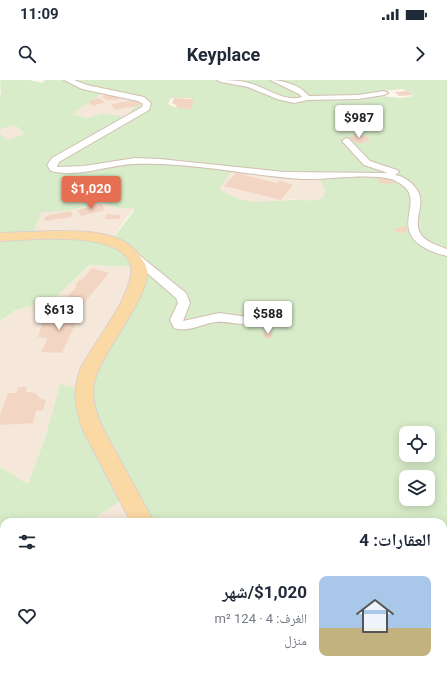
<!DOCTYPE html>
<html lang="ar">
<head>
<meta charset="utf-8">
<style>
  :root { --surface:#fff; --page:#f2f2f3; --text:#1f2937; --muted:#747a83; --accent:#e76f51 }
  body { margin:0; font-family:Roboto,"Noto Naskh Arabic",sans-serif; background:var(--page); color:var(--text); direction:rtl; height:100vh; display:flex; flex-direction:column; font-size:15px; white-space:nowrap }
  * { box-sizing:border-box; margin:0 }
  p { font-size:13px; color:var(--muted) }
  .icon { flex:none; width:22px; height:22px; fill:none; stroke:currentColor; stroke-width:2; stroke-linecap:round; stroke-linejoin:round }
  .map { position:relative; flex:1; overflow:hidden; direction:ltr }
  .panel { position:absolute; left:0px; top:438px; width:447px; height:156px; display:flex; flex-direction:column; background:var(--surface); border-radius:12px 12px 0 0; box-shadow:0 2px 10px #0003; direction:rtl }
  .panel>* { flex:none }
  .controls { position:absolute; left:399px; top:346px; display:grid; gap:8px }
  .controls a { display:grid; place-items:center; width:36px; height:36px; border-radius:8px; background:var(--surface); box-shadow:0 2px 10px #0003; font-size:20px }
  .price { position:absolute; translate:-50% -34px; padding:0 9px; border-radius:4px; background:#fff; color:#222; font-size:13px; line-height:26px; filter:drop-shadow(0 1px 2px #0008) }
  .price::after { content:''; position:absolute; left:50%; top:24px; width:12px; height:9px; margin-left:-6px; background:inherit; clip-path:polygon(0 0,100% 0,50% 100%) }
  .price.selected { background:var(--accent); color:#fff }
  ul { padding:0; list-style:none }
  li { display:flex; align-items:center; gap:12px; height:100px; padding:0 16px }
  li span { display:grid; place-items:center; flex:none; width:112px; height:80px; border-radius:8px; color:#555 }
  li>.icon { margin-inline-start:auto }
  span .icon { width:48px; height:48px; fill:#fffc; stroke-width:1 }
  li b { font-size:17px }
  h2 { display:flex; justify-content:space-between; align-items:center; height:48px; padding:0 16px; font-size:17px }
  .status { display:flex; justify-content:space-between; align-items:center; height:28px; padding:0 20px; background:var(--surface); direction:ltr }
  .status svg { height:11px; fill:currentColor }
  header { display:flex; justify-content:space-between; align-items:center; height:52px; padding:0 16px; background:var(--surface); font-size:18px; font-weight:700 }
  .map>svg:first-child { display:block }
</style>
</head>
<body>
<div class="status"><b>11:09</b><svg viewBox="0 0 49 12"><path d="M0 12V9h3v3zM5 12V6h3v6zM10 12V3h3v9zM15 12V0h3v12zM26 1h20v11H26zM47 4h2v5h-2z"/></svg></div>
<header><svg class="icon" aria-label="forward" viewBox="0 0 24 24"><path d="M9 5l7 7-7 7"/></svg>Keyplace<svg class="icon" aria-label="search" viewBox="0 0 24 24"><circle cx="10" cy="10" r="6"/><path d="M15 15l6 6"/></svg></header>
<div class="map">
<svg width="447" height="594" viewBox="0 0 447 594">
  <rect width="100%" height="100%" fill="#fdf6ec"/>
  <path fill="#f5e8da" d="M105 11 135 20 136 25 125 37 102 33 87 38 71 34Z
    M15 45 25 54 7 60 0 53V49Z
    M233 90 318 97 325 108V113L324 118 315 121 304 122 292 119 260 123 244 121 218 109Z
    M101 122 118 128H134L112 158 99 153 83 151 34 153 40 133 73 130Z
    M89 185 136 187 122 222 117 230 80 310 60 304 45 358 28 404 0 387V241L16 230 53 220Z
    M122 420 136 442H89Z"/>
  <path fill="#d8ecc9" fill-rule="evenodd" d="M0 0H29L42 3 45 0H447V594H0V387L28 404 45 358 60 304 80 309 117 230 122 222 136 187 89 185 53 220 16 230 0 241V53L7 60 25 54 15 45 0 49V15L1 14ZM403 9 413 16 400 18 381 16 382 11ZM105 11 135 20 136 25 125 37 102 33 87 38 72 34ZM171 18H192L191 28H177L168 24ZM233 90 318 97C322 104 327 109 323 118 308 123 304 119 290 120 257 121 250 127 219 109ZM101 122 118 128H134L133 132 113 158C86 148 61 152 34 152L41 133 73 130ZM406 353H428V375H406ZM406 397H428V419H406ZM122 420 136 442H443V590H4V442H89Z"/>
  <path fill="#f3d5c3" d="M408 11 412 15 399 16 395 12Z
    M106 14 122 16 117 20H107L102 17Z
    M98 18 105 22 93 26 89 23 90 20Z
    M174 18 194 19 191 29 176 28 177 26 172 23Z
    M136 20 141 25 115 30 111 24Z
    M357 53 371 59 361 64 348 59Z
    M236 93 277 103 280 101 293 105 281 120 224 106Z
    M378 96 392 97 393 104 379 103Z
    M101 124 105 130 81 136 77 130Z
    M71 131 72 137 45 141 44 138 49 135Z
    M106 134 121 135 119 139H105Z
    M406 146 408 150 400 154 393 149Z
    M92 188 109 193 79 229 61 224 77 206 75 205 80 199 82 200Z
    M61 229 81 231 62 273 41 272 48 258 38 257 44 239H56Z
    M269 251 272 253 273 257 267 259 262 253Z
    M18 307H27L26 312 35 313 41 319 46 320 43 330 36 331 33 343 0 345V335L8 313H16Z"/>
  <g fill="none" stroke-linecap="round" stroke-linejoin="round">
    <g stroke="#d1beb0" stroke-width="2">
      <path id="minor" d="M64 0H74L87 5 144 17 151 23 149 30 59 82 57 87 84 86 135 78 160 79 284 92 388 93 364 85 342 61 346 58 349 59 370 81 397 90 399 92 395 95C402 96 409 100 414 106 429 122 412 137 420 153 425 162 439 166 447 169V176C434 173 415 166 410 153 403 137 420 117 402 105 399 103 395 100 391 99 365 93 328 100 301 99 245 95 190 82 135 84 107 85 79 98 51 91L47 85 52 78 142 27 143 24 138 21 82 9Z
        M217 0C228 0 238 0 249 3 265 7 285 23 302 17L299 14 270 0C283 0 300 5 309 16L358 15 384 11 388 13 384 15 358 19 308 20 294 23 277 19 248 7 221 2Z
        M135 174 139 175 186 213 190 223 183 241 219 233 248 237 250 240 248 243C239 246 228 241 217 242 202 243 190 253 174 248L170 240 178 223 176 218 131 179 129 177 131 175Z"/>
    </g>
    <g stroke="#dad1cd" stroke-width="2">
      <path id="major" d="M53 151C81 151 121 150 138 174 142 179 146 184 147 190 150 218 101 271 94 303 91 318 96 333 102 347L154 442H131L83 350C75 328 72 310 81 288 96 259 121 232 130 200 145 146 29 160 0 161V153Z
        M208 590H236L237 594H209Z"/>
    </g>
    <use href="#minor" fill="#fff" fill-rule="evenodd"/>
    <use href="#major" fill="#fbd9a5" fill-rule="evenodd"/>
  </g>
</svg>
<div class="controls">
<a><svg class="icon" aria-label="locate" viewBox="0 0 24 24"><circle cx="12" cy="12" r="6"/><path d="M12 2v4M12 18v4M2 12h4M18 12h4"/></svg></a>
<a><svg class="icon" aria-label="layers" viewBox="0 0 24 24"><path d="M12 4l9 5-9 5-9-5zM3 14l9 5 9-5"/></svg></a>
</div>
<b class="price" style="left:359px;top:59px">$987</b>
<b class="price selected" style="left:91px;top:130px">$1,020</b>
<b class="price" style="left:59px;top:251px">$613</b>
<b class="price" style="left:268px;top:255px">$588</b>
<section class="panel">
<h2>العقارات: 4<svg class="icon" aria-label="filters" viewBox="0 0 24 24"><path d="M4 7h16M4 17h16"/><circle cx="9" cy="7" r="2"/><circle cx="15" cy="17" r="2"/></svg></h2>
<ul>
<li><span style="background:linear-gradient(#a9c7e8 65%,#c2b280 0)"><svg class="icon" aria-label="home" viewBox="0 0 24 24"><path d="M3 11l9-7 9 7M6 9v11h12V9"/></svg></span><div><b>$1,020/شهر</b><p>الغرف: 4 · 124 m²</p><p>منزل</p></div><svg class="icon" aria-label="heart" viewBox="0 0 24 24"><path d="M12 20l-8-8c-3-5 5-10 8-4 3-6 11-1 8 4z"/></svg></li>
</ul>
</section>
</div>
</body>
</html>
